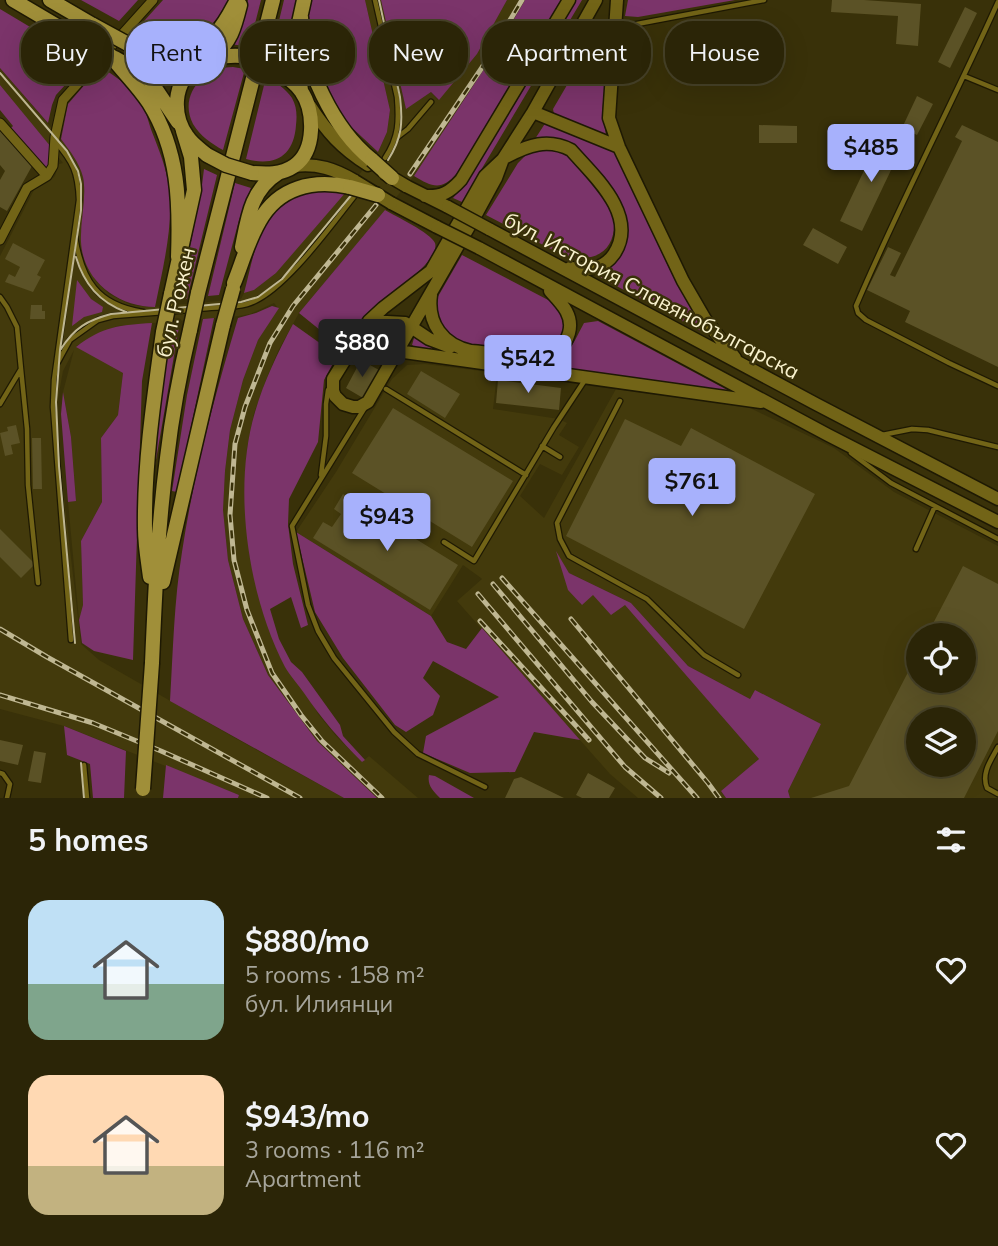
<!DOCTYPE html>
<html lang="en">
<head>
<meta charset="utf-8">
<style>
  :root { --surface:#2b2507; --page:#373115; --text:#f1f3f6; --muted:#a6a59b; --line:#474228; --accent:#a7b1fc }
  body { margin:0; font-family:Mulish,sans-serif; background:var(--page); color:var(--text); height:100vh; display:flex; flex-direction:column; font-size:26px; white-space:nowrap }
  * { box-sizing:border-box; margin:0 }
  p { font-size:23px; color:var(--muted) }
  .icon { flex:none; width:38px; height:38px; fill:none; stroke:currentColor; stroke-width:2; stroke-linecap:round; stroke-linejoin:round }
  .map { position:relative; height:798px; overflow:hidden }
  .panel { display:flex; flex-direction:column; background:var(--surface); flex:1 }
  .panel>* { flex:none }
  .banner { position:absolute; left:21px; top:21px; width:957px; height:63px; display:flex; gap:14px }
  .tools { position:absolute; left:906px; top:623px; display:grid; gap:14px }
  .tools a { display:grid; place-items:center; width:70px; height:70px; border-radius:50%; background:var(--surface); box-shadow:0 7px 28px #0002,0 0 0 2px var(--line); font-size:35px }
  .price { position:absolute; translate:-50% -60px; padding:0 16px; border-radius:7px; background:var(--accent); color:#111; font-size:23px; line-height:46px; filter:drop-shadow(0 2px 4px #0008) }
  .price::after { content:''; position:absolute; left:50%; top:42px; width:21px; height:16px; margin-left:-10px; background:inherit; clip-path:polygon(0 0,100% 0,50% 100%) }
  .price.on { background:#222; color:#fff }
  ul { padding:0; list-style:none }
  li { display:flex; align-items:center; gap:21px; height:175px; padding:0 28px }
  li span { display:grid; place-items:center; flex:none; width:196px; height:140px; border-radius:21px; color:#555 }
  li>.icon { margin-inline-start:auto }
  span .icon { width:84px; height:84px; fill:#fffc; stroke-width:1 }
  li b { font-size:30px }
  h2 { display:flex; justify-content:space-between; align-items:center; height:84px; padding:0 28px; font-size:30px }
  .pill { padding:0 24px; border-radius:28px; background:var(--surface); box-shadow:0 7px 28px #0002,0 0 0 2px var(--line); font-size:24px; line-height:63px }
  .pill.on { background:var(--accent); color:#111 }
  .map>svg:first-child { display:block }
</style>
</head>
<body>
<div class="map">
<svg width="998" height="798" viewBox="0 0 998 798">
  <rect width="100%" height="100%" fill="#393109"/>
  <path fill="#433a0c" fill-rule="evenodd" d="M365 0H381L406 108 431 92 438 100 477 54 507 0H525L490 60 414 176 299 313 278 351 266 380 254 413 247 448 245 483 246 522 250 559 264 615 318 714 336 736 362 762 369 756 418 798H377L317 741 268 675 243 619 228 560 223 510 225 471 230 430 243 380 258 340 278 308 274 303 250 314 239 316 117 326 76 346 123 373 118 415 101 438 102 502 81 541 83 605 79 620 68 502 76 500 71 437 63 392 74 350 63 371 57 404 60 463 81 644 99 660 235 738 344 798H238L239 795 64 726 0 709V256L34 190 50 181 55 176 59 164 63 163 0 85V68L61 139 76 158 83 176 84 196 81 242 96 281 109 294 131 305 152 307 241 299 244 293 254 290 276 273 378 152 387 132 390 110Z
    M425 364 497 373 493 409 559 419 567 423 559 435 579 447 562 475 540 464 520 496 544 518 616 389 748 407 834 448 894 492 998 546V798H790L788 791 821 724 755 690 750 699 688 666 631 603 569 573 557 554 581 605 593 594 625 604 759 759 721 791 726 798H638L610 774 457 601 482 579 481 578 463 565 431 616 296 532 336 472 392 379 407 365ZM919 635H964V681H919ZM919 719H964V765H919Z"/>
  <path fill="#7b346a" d="M81 0H138L119 21Z
    M163 0H229C224 9 217 20 209 27 188 45 159 42 136 30Z
    M248 0H261L249 47 231 44Z
    M284 0H299L290 65 271 54Z
    M312 0H365L390 110 387 132 378 152 348 124 335 104 321 78 308 46 309 15Z
    M381 0H507L477 54 439 100 431 92 406 109Z
    M525 0H564L457 173C442 191 432 187 414 176L490 60Z
    M576 0H582L462 202 453 198 467 182Z
    M628 0H735L638 17 625 16Z
    M0 9 87 61 56 95 52 105 48 123 0 68Z
    M601 27H607L611 31 602 112 606 135 554 114 553 109Z
    M100 67C115 75 135 90 143 107 147 114 149 124 152 132 159 150 167 169 169 189 174 225 162 272 155 307 118 307 83 281 81 242 80 220 87 198 83 177 79 162 70 151 61 139L68 104Z
    M233 67 245 69 223 150C212 144 200 136 193 124 178 95 204 67 233 67Z
    M266 77C276 82 286 89 292 98 297 107 297 116 296 125 294 156 275 167 246 159Z
    M0 85 51 147 49 168 46 171 9 130 13 126 0 110Z
    M546 122 608 146 618 154 625 166C651 226 672 291 716 339L592 273 619 257 626 244 628 222 618 198 568 143C556 138 547 137 535 139Z
    M540 148C552 149 562 150 572 157 578 162 584 171 589 178 596 186 605 194 609 204 619 223 615 252 591 257 582 259 573 258 564 256L486 215 518 163 529 152Z
    M204 169 217 175 187 299 179 300 201 193Z
    M235 183 251 188 239 220 219 295 208 296Z
    M313 188 346 192 276 273 254 290 244 293C253 260 257 220 288 199 295 194 305 192 313 188Z
    M385 210C395 216 431 233 435 243 441 262 384 298 372 309 363 317 356 329 349 339L336 343 299 313Z
    M462 255 552 302C562 312 568 322 561 336 556 344 550 350 540 353 521 358 475 346 453 342L436 318V300Z
    M77 280 91 299 103 307 102 312 84 317 72 326Z
    M272 306 279 308 258 340 243 380 230 430 225 471 223 510 228 560 243 619 268 675 317 741 377 798H344L170 701C173 652 174 601 182 552 194 472 215 395 238 318L256 313Z
    M214 318 177 492 172 491 187 395 203 319Z
    M173 321H180L152 483 163 378Z
    M598 321 733 393 420 350 412 345 414 338H418L442 350 537 364C568 361 570 349 584 323Z
    M152 323 142 381 133 660 94 651 82 643 79 620 83 605 81 541 102 502 101 438 118 415 123 373 76 347C103 326 120 325 152 323Z
    M293 324 324 346 338 354 324 380 318 442 289 499 288 524 293 564 308 625 301 628 291 597 270 609 279 639 291 662 302 672 340 725 343 736 365 760 362 762C340 740 321 718 304 693 298 684 290 676 285 667 248 596 232 489 255 412 264 381 278 352 293 324Z
    M63 392 71 437 76 501 68 502 61 414Z
    M296 532 431 616 447 642 466 649 482 628 580 740 534 732 515 772 470 773 423 753 426 736 499 697 433 661 423 678 440 696 433 715 406 732 395 725 343 658 315 612Z
    M556 551 569 573 631 603 688 666 750 699 755 690 821 724 788 791 790 798H726L721 791 759 759 625 605 611 615 593 595 582 605 568 590Z
    M64 726 126 751 124 798H93L90 764 67 755Z
    M166 765 239 795 238 798H163Z
    M429 775 435 776 474 798H440C433 791 427 785 429 775Z"/>
  <path fill="#5b5226" fill-rule="evenodd" d="M832 0H864L921 4 918 46 896 44 898 16 831 12Z
    M965 7 977 13 950 68 938 62Z
    M917 96 933 104 917 135 902 128Z
    M759 125 797 126V143H759Z
    M962 125 998 142V367L905 322 910 311 867 290 888 247 901 253 890 275 895 277 962 141 955 137Z
    M0 131 32 166 7 211 0 207V180L5 171 0 165Z
    M880 137 902 147 862 231 840 221Z
    M813 228 847 247 838 264 803 245Z
    M13 243 45 260 37 275 41 277 33 292 5 282 9 274 15 277 20 267 5 259Z
    M31 305H42V311H45V319H30Z
    M361 360 379 370 363 398 346 388Z
    M421 371 460 394 445 418 407 394Z
    M498 380 561 388 559 410 496 403Z
    M393 408 513 481 472 547 352 473Z
    M625 419 681 446 691 428 815 494 744 629 566 536Z
    M16 425 20 443 11 445 13 454 5 456 0 433 8 431 7 427Z
    M32 438H41L42 489H33Z
    M343 494 458 565 430 610 313 538 323 522 332 527 341 514 334 509Z
    M0 529 35 564 21 578 0 557Z
    M963 566 998 584V731L964 798H811L849 786 919 651V681H964V635H927ZM919 719H964V765H919Z
    M0 740 23 745 18 765 0 761Z
    M34 751 46 753 41 783 28 781Z
    M588 773 615 788 609 798H582L576 795Z
    M521 777 564 798H505L514 779Z"/>
  <g fill="none" stroke-linecap="round" stroke-linejoin="round">
    <g stroke="#1e1903" stroke-width="7">
      <path id="lane" d="M375 0 397 97C399 121 399 137 385 158
        M998 2C952 104 900 203 856 306L858 313 866 320 949 363 998 386
        M616 28 764 0
        M964 76 998 90
        M395 139 408 129 431 102
        M55 141C73 162 78 172 79 200L54 380 53 407 71 640
        M75 237C82 280 97 305 143 312
        M0 297 7 307 17 327 21 369 0 404
        M199 309C214 307 232 308 247 304 282 295 333 223 356 194
        M58 362 70 340 98 320 113 316 190 310
        M21 369 27 429 28 485 38 583
        M386 389 526 475
        M620 401 557 523 560 539 569 556 647 599 704 655 738 675
        M364 409 292 526 308 605 318 631 334 658 394 732 418 754 485 787
        M882 435 912 429 928 430 998 447
        M542 446 560 457
        M851 453 891 483 998 539
        M321 475 326 436V404L328 390
        M444 542 474 561 554 427 585 380
        M916 549 935 506
        M998 747C991 760 981 773 987 788L998 794
        M84 765 87 798
        M0 773 3 774 10 784 7 798"/>
    </g>
    <g stroke="#1e1903" stroke-width="11">
      <path id="street" d="M0 123 47 176
        M47 176 53 166 55 137 63 100 153 0
        M0 240 27 188 47 176"/>
    </g>
    <g stroke="#1e1903" stroke-width="15">
      <path id="secondary" d="M617 0 609 118 619 147 683 281 705 319 735 358
        M310 106C327 132 341 148 368 165
        M533 112 619 147
        M506 157C528 145 548 138 571 150 595 177 639 216 614 254 603 270 588 270 570 268
        M503 159 496 178 478 211 368 402 359 407H353L343 404 335 396 333 391V379L369 321 383 308 431 271 485 176 503 159 533 112 596 0
        M294 166C317 163 335 169 355 181
        M406 186 448 207
        M425 196C442 197 450 192 461 180L569 0
        M391 203 437 227
        M489 229 816 404 998 499
        M479 248 828 435 998 522
        M431 295C427 323 443 345 471 351 484 352 496 354 509 356 533 359 560 363 569 333 574 315 561 303 550 291
        M369 321 405 323 429 339 450 347
        M397 351 761 402"/>
    </g>
    <g stroke="#1e1903" stroke-width="17">
      <path id="primary" d="M13 0 81 40
        M50 0 93 25
        M301 17C303 65 333 129 372 160
        M126 43C155 53 192 57 216 33 225 24 231 11 237 0
        M142 53C162 65 174 66 197 65
        M111 56C123 72 138 86 149 103 179 151 180 203 178 257
        M115 58 147 76 178 122
        M212 58C231 41 234 29 240 5
        M301 90 295 51V41L304 0
        M207 155C200 149 192 144 187 136 179 125 176 114 177 100 180 66 212 54 242 56
        M252 173C266 174 281 175 294 166 316 151 315 111 301 91 295 82 285 76 276 70
        M242 247C248 217 251 190 278 173
        M234 283C242 263 248 241 259 222 278 187 313 179 350 187
        M198 293 273 0
        M171 294 194 190 191 157 183 131
        M150 577C148 562 145 545 145 529 144 463 154 397 163 332
        M163 582 223 325
        M152 663C155 594 158 526 167 458 172 415 180 372 190 330"/>
    </g>
    <use href="#lane" stroke="#726417" stroke-width="4.5"/>
    <use href="#street" stroke="#726417" stroke-width="9"/>
    <use href="#secondary" stroke="#726417" stroke-width="12"/>
    <use href="#primary" stroke="#a08f39" stroke-width="14"/>
    <path stroke="#bfb792" stroke-width="2" d="M379 0 400 97C403 123 402 138 388 160
      M0 73 67 151 78 171 81 184V210L60 350 56 402 59 466 75 643
      M76 257C84 284 99 302 126 312
      M61 349C74 328 88 320 111 314L241 302 258 297 282 279 353 193
      M81 763 84 798"/>
    <g stroke="#bfb792" stroke-width="5">
      <path id="rail" d="M410 174 481 69 522 0
        M376 205 293 306 270 343 245 407 235 444 230 515 234 560 247 610 272 673 301 715 322 741 382 798
        M502 578 697 798
        M493 584 592 702 645 758 669 773
        M478 594 625 767 661 798
        M571 619 708 783 719 798
        M480 621 589 740
        M0 629 47 657 300 798
        M0 695 93 723 161 751 267 798"/>
    </g>
    <use href="#rail" stroke="#393109" stroke-width="2.5" stroke-dasharray="8" stroke-linecap="butt"/>
    <g stroke="#1e1903" stroke-width="15" stroke-linecap="butt">
      <path id="secondary-bridge" d="M384 173 406 186
        M355 181 391 203
        M448 207 489 229
        M437 227 479 248"/>
    </g>
    <g stroke="#1e1903" stroke-width="17" stroke-linecap="butt">
      <path id="primary-bridge" d="M93 25 126 43
        M81 40 111 56
        M242 56 258 61 276 70
        M207 155 226 165 252 173
        M372 160 392 178
        M350 187 378 195
        M223 325 233 289
        M190 330 198 293
        M163 332 171 294
        M143 789 152 663"/>
    </g>
    <use href="#secondary-bridge" stroke="#726417" stroke-width="12"/>
    <use href="#primary-bridge" stroke="#a08f39" stroke-width="14"/>
  </g>
  <g text-anchor="middle" dominant-baseline="central" stroke-width="5" stroke-linejoin="round" paint-order="stroke">
    <g font-size="21" fill="#f9f2ce" stroke="#393109">
      <text transform="translate(652 295) rotate(28)">бул. История Славянобългарска</text>
      <text transform="translate(175 302) rotate(-77)">бул. Рожен</text>
    </g>
  </g>
</svg>
<div class="tools">
<a><svg class="icon" aria-label="locate" viewBox="0 0 24 24"><circle cx="12" cy="12" r="6"/><path d="M12 2v4M12 18v4M2 12h4M18 12h4"/></svg></a>
<a><svg class="icon" aria-label="layers" viewBox="0 0 24 24"><path d="M12 4l9 5-9 5-9-5zM3 14l9 5 9-5"/></svg></a>
</div>
<b class="price" style="left:871px;top:184px">$485</b>
<b class="price on" style="left:362px;top:379px">$880</b>
<b class="price" style="left:528px;top:395px">$542</b>
<b class="price" style="left:692px;top:518px">$761</b>
<b class="price" style="left:387px;top:553px">$943</b>
<div class="banner">
<a class="pill">Buy</a>
<a class="pill on">Rent</a>
<a class="pill">Filters</a>
<a class="pill">New</a>
<a class="pill">Apartment</a>
<a class="pill">House</a>
</div>
</div>
<section class="panel">
<h2>5 homes<svg class="icon" aria-label="filters" viewBox="0 0 24 24"><path d="M4 7h16M4 17h16"/><circle cx="9" cy="7" r="2"/><circle cx="15" cy="17" r="2"/></svg></h2>
<ul>
<li><span style="background:linear-gradient(#bfe0f5 60%,#7fa58c 0)"><svg class="icon" aria-label="home" viewBox="0 0 24 24"><path d="M3 11l9-7 9 7M6 9v11h12V9"/></svg></span><div><b>$880/mo</b><p>5 rooms · 158 m²</p><p>бул. Илиянци</p></div><svg class="icon" aria-label="heart" viewBox="0 0 24 24"><path d="M12 20l-8-8c-3-5 5-10 8-4 3-6 11-1 8 4z"/></svg></li>
<li><span style="background:linear-gradient(#ffd9b3 65%,#c2b280 0)"><svg class="icon" aria-label="home" viewBox="0 0 24 24"><path d="M3 11l9-7 9 7M6 9v11h12V9"/></svg></span><div><b>$943/mo</b><p>3 rooms · 116 m²</p><p>Apartment</p></div><svg class="icon" aria-label="heart" viewBox="0 0 24 24"><path d="M12 20l-8-8c-3-5 5-10 8-4 3-6 11-1 8 4z"/></svg></li>
</ul>
</section>
</body>
</html>
